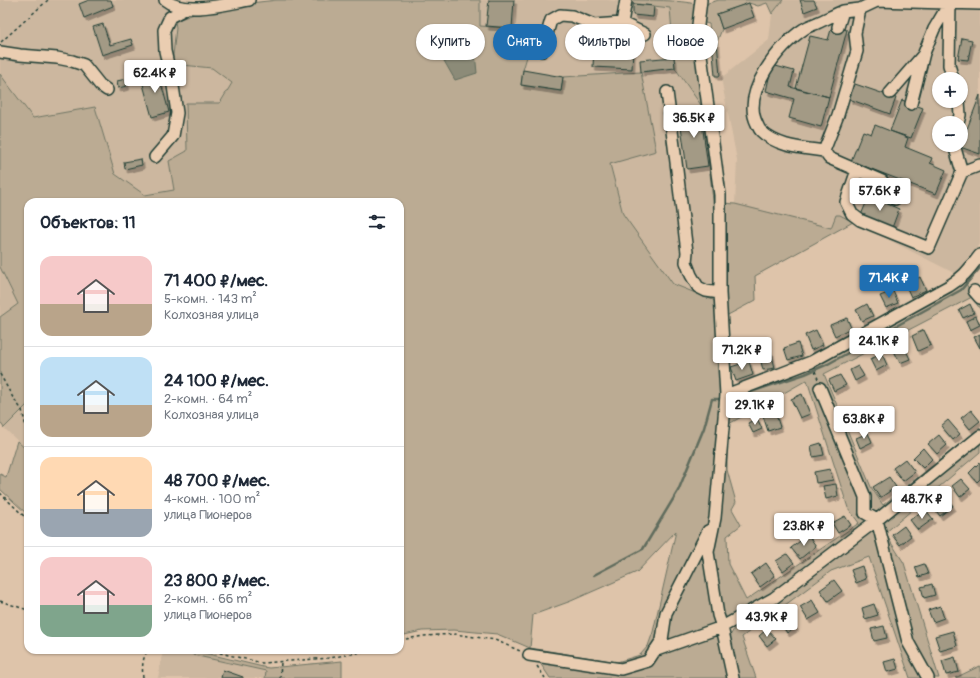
<!DOCTYPE html>
<html lang="ru">
<head>
<meta charset="utf-8">
<style>
  :root { --surface:#fff; --page:#f6f6f7; --text:#1f2937; --muted:#747a83; --line:#e0e1e3; --accent:#1f6fb2 }
  body { margin:0; font-family:Pangolin,sans-serif; background:var(--page); color:var(--text); height:100vh; display:flex; flex-direction:column; font-size:15px; white-space:nowrap }
  * { box-sizing:border-box; margin:0 }
  p { font-size:13px; color:var(--muted) }
  .icon { flex:none; width:22px; height:22px; fill:none; stroke:currentColor; stroke-width:2; stroke-linecap:round; stroke-linejoin:round }
  .map { position:relative; flex:1; overflow:hidden }
  .panel { position:absolute; left:24px; top:198px; width:380px; height:456px; display:flex; flex-direction:column; background:var(--surface); border-radius:12px; box-shadow:0 1px 3px #0004 }
  .panel>* { flex:none }
  .hud { position:absolute; left:416px; top:24px; width:380px; height:36px; display:flex; gap:8px }
  .buttons { position:absolute; left:932px; top:72px; display:grid; gap:8px }
  .buttons a { display:grid; place-items:center; width:36px; height:36px; border-radius:50%; background:var(--surface); box-shadow:0 1px 3px #0004; font-size:20px }
  .price { position:absolute; translate:-50% -34px; padding:0 9px; border-radius:4px; background:#fff; color:#222; font-size:13px; line-height:26px; filter:drop-shadow(0 1px 2px #0008) }
  .price::after { content:''; position:absolute; left:50%; top:24px; width:12px; height:9px; margin-left:-6px; background:inherit; clip-path:polygon(0 0,100% 0,50% 100%) }
  .price.on { background:var(--accent); color:#fff }
  ul { padding:0; list-style:none }
  li { display:flex; align-items:center; gap:12px; height:100px; padding:0 16px }
  li+li { border-top:1px solid var(--line) }
  li span { display:grid; place-items:center; flex:none; width:112px; height:80px; border-radius:12px; color:#555 }
  li>.icon { margin-inline-start:auto }
  span .icon { width:48px; height:48px; fill:#fffc; stroke-width:1 }
  li b { font-size:17px }
  h2 { display:flex; justify-content:space-between; align-items:center; height:48px; padding:0 16px; font-size:17px }
  .chip { padding:0 14px; border-radius:18px; background:var(--surface); box-shadow:0 1px 3px #0004; font-size:14px; line-height:36px }
  .chip.on { background:var(--accent); color:#fff }
  .map>svg:first-child { display:block }
</style>
</head>
<body>
<div class="map">
<svg width="980" height="678" viewBox="0 0 980 678">
  <defs>
    <filter id="shadow"><feDropShadow dx="2.5" dy="4" stdDeviation="0" flood-color="#0004"/></filter>
  </defs>
  <rect width="100%" height="100%" fill="#dec4aa"/>
  <filter id="ink" filterUnits="userSpaceOnUse"><feTurbulence type="fractalNoise" baseFrequency=".025" numOctaves="2"/><feDisplacementMap in="SourceGraphic" scale="8" xChannelSelector="R" yChannelSelector="G"/><feConvolveMatrix kernelMatrix="1 2 1 2 8 2 1 2 1" color-interpolation-filters="sRGB"/></filter>
  <g filter="url(#ink)">
    <path fill="#ccb79f" fill-rule="evenodd" d="M0 0H172L176 27 173 64 212 68 232 83 220 104 186 103 187 151 169 162 174 190 146 195 115 174 95 107 33 118 0 74Z
      M480 0H607L670 7 675 68 703 108 713 201 718 302 673 284 623 214 610 164 561 91 521 85 523 70 480 26Z
      M783 0H980V244L971 259 956 274 840 215H836L831 229 735 204 737 160 721 78 769 40 772 14ZM939 79H961V101H939ZM939 123H961V145H939Z
      M0 267 18 304 0 317Z
      M28 404V451L4 428Z
      M163 650H173L266 671 265 678H158Z"/>
    <path fill="#bbab93" stroke="#6d7464" fill-rule="evenodd" d="M277 0H480V26L535 30 523 70 521 85 561 91 563 77 641 72 656 151 610 164 623 214 673 284 718 302 722 395 712 508 715 624 727 678H550L530 648 497 634 454 630 422 631 400 636V202H28V404L4 428 0 422V317L18 304 0 267V74L33 118 95 107 115 174 145 195 174 190 169 161 187 151 186 103H220L232 83 212 68 172 64 176 28 175 21 194 14 250 3ZM676 531 653 632 648 646 640 655 617 662 530 648 533 615 571 601 637 572Z
      M630 0C646 0 681 0 695 4L718 195V290L713 201 703 108 675 68 670 8 629 3Z
      M719 0H783L772 14 767 3 758 6 749 3 717 14 722 29 717 42H712L709 24 701 22 702 13 708 3Z
      M724 203 735 204 831 228 836 215H840L853 222 755 276 756 300 726 316Z
      M964 280 969 289 980 302V309L972 297 824 374 871 487 883 505 980 428V433L877 516 870 512 862 498 858 515 868 521 770 596 727 620 722 616 711 552 728 396 809 367ZM807 380 848 508 859 523 746 600 728 564 727 536 741 525 732 509 736 502 727 470V425Z
      M980 440V452L885 533 904 563 939 678H931L910 640 880 522Z
      M17 441 28 451V515L0 489V474L6 477Z
      M875 525 925 678H910L869 557 831 571 742 637 756 678H739L730 636 738 622Z
      M189 650H192L263 667 269 668 342 661V678H265L266 671 193 655Z
      M980 666V678H955Z"/>
    <path fill="#8c8b78" stroke="#606c5d" d="M464 32 474 43 477 73 455 80 431 38Z"/>
    <g fill="none" stroke-linecap="round" stroke-linejoin="round">
      <path stroke="#606c5d" stroke-width="2.5" d="M736 397 805 374 828 364 961 290 980 268
        M594 575 643 549 678 491 704 428 712 399H723"/>
    </g>
    <path fill="#a39a85" stroke="#1f3d34" filter="url(#shadow)" d="M89 0H111L113 6 84 18 79 4Z
      M489 0H514L512 28 486 26Z
      M800 0H814L817 7 804 12Z
      M749 3 754 17 722 29 717 14Z
      M633 4 654 6 653 17 633 15Z
      M103 24 110 45 131 39 133 45 102 55 93 27Z
      M832 26 847 30 829 97 796 88 810 36 828 40Z
      M962 38 972 40 968 60 958 59Z
      M712 42H717L720 76H715Z
      M594 47 633 48 632 69 593 67Z
      M674 57 675 68 641 72 640 60Z
      M772 65 794 71 790 87 829 97 821 127 789 118 794 99 766 91Z
      M523 70 563 77 561 91 521 85Z
      M158 72 169 112 152 117 141 77Z
      M126 79 127 86 118 88 117 81Z
      M855 84 896 98 890 114 849 99Z
      M980 95V154L960 147Z
      M902 100 923 108 911 138 890 131Z
      M700 109 708 166 687 169 679 112Z
      M875 125 908 138 905 147 932 158 930 163 946 170 936 194 851 161 863 131 871 134Z
      M141 159 142 165 125 169 124 162Z
      M869 196 899 209 892 228 861 215Z
      M920 277 926 290 911 297 905 284Z
      M893 291 898 303 886 308 880 296Z
      M867 304 873 316 862 321 856 310Z
      M970 304 974 313 963 318 959 310Z
      M976 316 980 325 970 330 966 321Z
      M847 318 851 328 835 336 830 325Z
      M816 330 823 345 811 350 805 335Z
      M924 330 931 345 918 351 912 336Z
      M980 334V348L974 337Z
      M902 342 910 359 900 363 892 347Z
      M798 343 802 356 788 360 784 348Z
      M771 351 775 368 763 370 759 354Z
      M882 354 887 365 876 371 870 359Z
      M749 361 753 375 736 381 731 367Z
      M858 366 864 376 855 381 850 370Z
      M840 375 846 385 834 391 829 380Z
      M802 394 810 414 800 418 791 399Z
      M774 409 780 427 768 431 762 413Z
      M971 410 980 421 970 429 961 418Z
      M757 418 762 429 753 433 748 423Z
      M948 420 960 434 953 440 941 426Z
      M868 433 872 442 860 448 856 438Z
      M939 435 947 445 937 454 928 444Z
      M821 443 824 455 813 457 811 446Z
      M923 448 932 459 923 468 913 458Z
      M905 459 915 472 903 481 893 468Z
      M979 463 980 465V479L977 482 969 473Z
      M830 469 833 480 816 483 814 472Z
      M889 477 896 487 880 498 873 487Z
      M961 479 970 489 960 497 952 486Z
      M836 484 838 496 826 499 823 486Z
      M944 493 953 506 940 516 930 503Z
      M925 509 933 519 918 530 910 520Z
      M845 516 851 525 838 533 832 523Z
      M904 526 911 536 900 545 892 535Z
      M808 535 816 546 800 559 791 548Z
      M787 554 794 563 783 571 776 561Z
      M766 563 775 576 760 587 751 574Z
      M924 564 928 574 919 577 915 567Z
      M862 566 866 579 856 583 851 570Z
      M834 580 842 591 828 601 820 590Z
      M932 584 935 595 924 598 921 587Z
      M812 600 820 613 808 620 800 607Z
      M874 604 878 615 865 619 862 608Z
      M940 606 944 618 933 622 928 610Z
      M788 615 796 627 787 633 779 621Z
      M884 626 887 638 874 641 871 629Z
      M767 629 776 639 767 646 759 636Z
      M953 631 957 646 940 651 935 636Z
      M955 657 959 672 946 675 942 661Z
      M895 659 898 669 887 672 884 662Z
      M223 670 243 677V678H221Z"/>
    <g fill="none" stroke-linecap="round" stroke-linejoin="round">
      <g stroke="#1f3d34" stroke-width="14">
        <path id="minor" d="M165 0C184 16 226 4 249 0
          M701 0 698 25 699 40 720 195V293L726 395 715 518 708 552 718 615 722 627 733 678
          M950 3 949 65 953 79
          M860 9 855 33 857 51 838 115 824 151 829 158 882 181 880 191 895 199
          M622 23 645 34
          M838 27 843 11 860 9 877 1 980 4
          M542 51 551 20 560 15 572 16 594 25 622 23 626 0
          M0 52 20 55 57 58 72 61 84 65 100 85 107 90
          M667 92 675 154 687 252 686 262 691 275 698 287 706 291 720 293
          M890 93 923 55
          M911 104 924 53 934 29 950 2
          M958 123 960 115 959 101
          M824 151C803 148 777 147 761 131 759 129 758 126 757 124 741 93 779 45 804 29 808 26 813 25 817 23 826 19 834 15 843 11
          M155 157 173 136 177 113 173 86 165 51 164 30 170 17 187 8
          M857 170 846 202 852 214 860 220 929 248 962 172 954 145
          M962 172 980 165
          M974 291 980 298
          M820 388 865 497V513L877 520 908 642 928 678
          M726 395 811 362 949 286C965 276 969 269 980 255
          M654 651 722 627 774 598 877 520 980 436
          M529 655 621 669 648 661 662 640 666 613 708 531"/>
      </g>
      <path stroke="#1f3d34" stroke-width="1.5" stroke-dasharray="3 3" stroke-linecap="butt" d="M1 42 48 0
        M815 371 818 379
        M0 374 12 396 22 410 26 427 28 431
        M0 493 28 520
        M0 601 28 610
        M400 640 424 636 455 634 495 640 520 651
        M208 650 262 663 329 658 357 653 367 650
        M537 666 545 678
        M143 678C142 668 142 658 148 650
        M280 678 281 662"/>
      <use href="#minor" stroke="#eacdb1" stroke-width="11"/>
    </g>
  </g>
</svg>
<div class="buttons">
<a>+</a>
<a>−</a>
</div>
<b class="price" style="left:155px;top:94px">62.4K ₽</b>
<b class="price" style="left:694px;top:139px">36.5K ₽</b>
<b class="price" style="left:880px;top:212px">57.6K ₽</b>
<b class="price on" style="left:889px;top:299px">71.4K ₽</b>
<b class="price" style="left:879px;top:362px">24.1K ₽</b>
<b class="price" style="left:742px;top:371px">71.2K ₽</b>
<b class="price" style="left:755px;top:426px">29.1K ₽</b>
<b class="price" style="left:864px;top:440px">63.8K ₽</b>
<b class="price" style="left:922px;top:520px">48.7K ₽</b>
<b class="price" style="left:804px;top:547px">23.8K ₽</b>
<b class="price" style="left:767px;top:638px">43.9K ₽</b>
<div class="hud">
<a class="chip">Купить</a>
<a class="chip on">Снять</a>
<a class="chip">Фильтры</a>
<a class="chip">Новое</a>
</div>
<section class="panel">
<h2>Объектов: 11<svg class="icon" aria-label="filters" viewBox="0 0 24 24"><path d="M4 7h16M4 17h16"/><circle cx="9" cy="7" r="2"/><circle cx="15" cy="17" r="2"/></svg></h2>
<ul>
<li><span style="background:linear-gradient(#f6c9c9 60%,#b9a48a 0)"><svg class="icon" aria-label="home" viewBox="0 0 24 24"><path d="M3 11l9-7 9 7M6 9v11h12V9"/></svg></span><div><b>71 400 ₽/мес.</b><p>5-комн. · 143 m²</p><p>Колхозная улица</p></div></li>
<li><span style="background:linear-gradient(#bfe0f5 60%,#b9a48a 0)"><svg class="icon" aria-label="home" viewBox="0 0 24 24"><path d="M3 11l9-7 9 7M6 9v11h12V9"/></svg></span><div><b>24 100 ₽/мес.</b><p>2-комн. · 64 m²</p><p>Колхозная улица</p></div></li>
<li><span style="background:linear-gradient(#ffd9b3 65%,#9aa5b1 0)"><svg class="icon" aria-label="home" viewBox="0 0 24 24"><path d="M3 11l9-7 9 7M6 9v11h12V9"/></svg></span><div><b>48 700 ₽/мес.</b><p>4-комн. · 100 m²</p><p>улица Пионеров</p></div></li>
<li><span style="background:linear-gradient(#f6c9c9 60%,#7fa58c 0)"><svg class="icon" aria-label="home" viewBox="0 0 24 24"><path d="M3 11l9-7 9 7M6 9v11h12V9"/></svg></span><div><b>23 800 ₽/мес.</b><p>2-комн. · 66 m²</p><p>улица Пионеров</p></div></li>
</ul>
</section>
</div>
</body>
</html>
